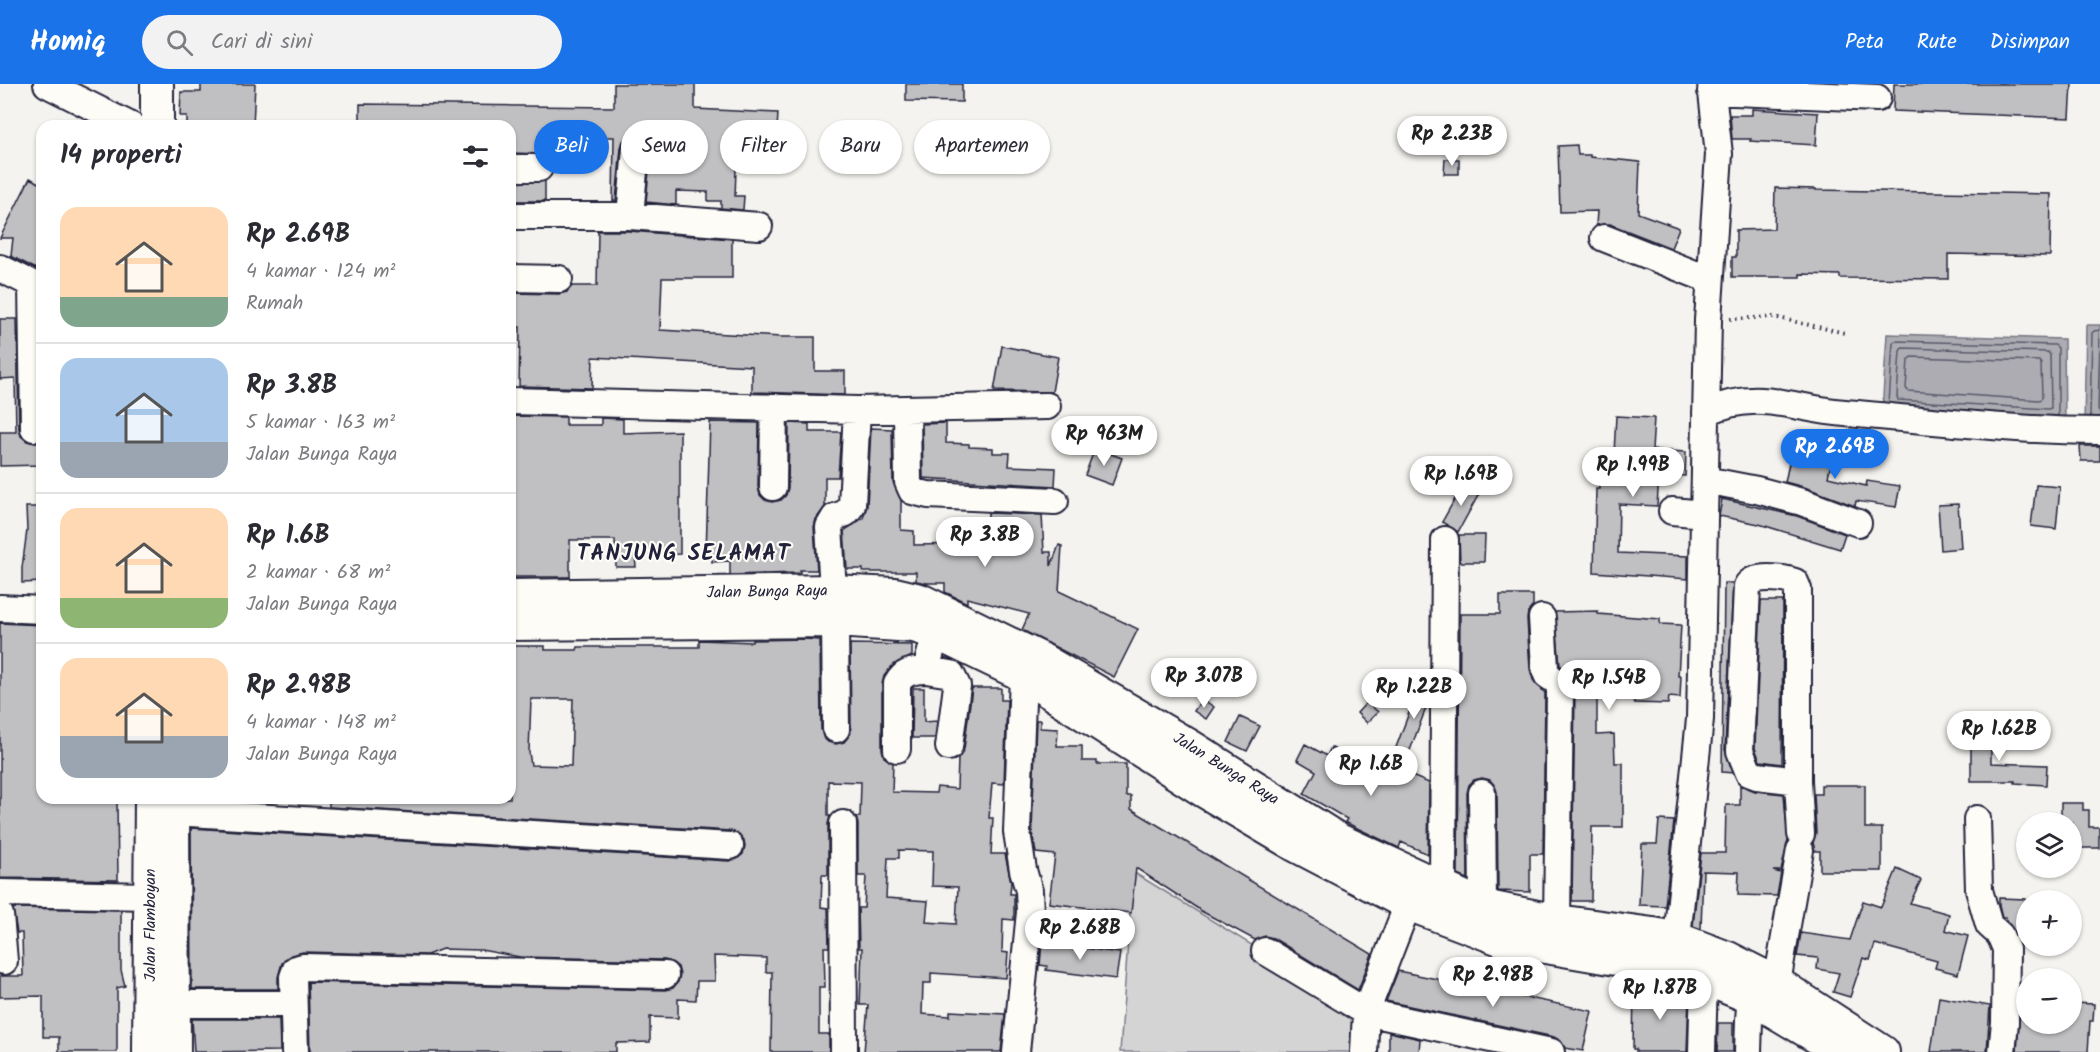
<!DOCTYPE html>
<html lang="id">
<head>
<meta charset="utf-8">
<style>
  :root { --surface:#fff; --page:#f2f2f3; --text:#2b2b33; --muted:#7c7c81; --line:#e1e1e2; --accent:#1a73e8 }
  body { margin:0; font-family:Kalam,sans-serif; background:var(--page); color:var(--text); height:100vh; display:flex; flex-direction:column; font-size:22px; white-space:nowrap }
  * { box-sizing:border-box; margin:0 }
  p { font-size:20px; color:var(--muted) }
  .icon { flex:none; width:33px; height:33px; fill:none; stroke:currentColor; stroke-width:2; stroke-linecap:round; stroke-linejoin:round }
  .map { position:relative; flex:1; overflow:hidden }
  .drawer { position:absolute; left:36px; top:36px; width:480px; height:684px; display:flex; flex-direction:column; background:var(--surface); border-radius:18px; box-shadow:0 2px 4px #0004 }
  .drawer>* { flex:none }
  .guide { position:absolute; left:534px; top:36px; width:570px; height:54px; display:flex; gap:12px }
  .buttons { position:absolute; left:2016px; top:728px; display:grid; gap:12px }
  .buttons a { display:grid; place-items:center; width:66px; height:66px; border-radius:50%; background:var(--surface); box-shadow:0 2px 4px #0004; font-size:30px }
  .price { position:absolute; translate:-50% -51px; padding:0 14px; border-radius:21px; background:#fff; color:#222; font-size:20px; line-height:39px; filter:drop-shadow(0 2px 3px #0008) }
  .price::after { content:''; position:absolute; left:50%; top:36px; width:18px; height:14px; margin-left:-9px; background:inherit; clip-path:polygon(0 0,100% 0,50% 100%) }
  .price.active { background:var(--accent); color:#fff }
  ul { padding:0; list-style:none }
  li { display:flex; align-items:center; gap:18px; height:150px; padding:0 24px }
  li+li { border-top:2px solid var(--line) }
  li span { display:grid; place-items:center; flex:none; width:168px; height:120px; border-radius:18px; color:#555 }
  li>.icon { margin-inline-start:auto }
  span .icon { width:72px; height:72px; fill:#fffc; stroke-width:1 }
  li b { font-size:26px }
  h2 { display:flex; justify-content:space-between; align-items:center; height:72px; padding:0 24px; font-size:26px }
  .pill { padding:0 21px; border-radius:27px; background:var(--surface); box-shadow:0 2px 4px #0004; font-size:21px; line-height:54px }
  .pill.active { background:var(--accent); color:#fff }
  header { display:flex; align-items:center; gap:36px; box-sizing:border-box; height:84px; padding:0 30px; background:var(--accent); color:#fff }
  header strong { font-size:28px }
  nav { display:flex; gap:33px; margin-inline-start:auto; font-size:21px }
  .search { width:420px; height:54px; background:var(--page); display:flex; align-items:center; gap:15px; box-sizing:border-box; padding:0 21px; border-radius:33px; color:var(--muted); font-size:22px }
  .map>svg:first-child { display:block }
</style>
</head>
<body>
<header>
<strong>Homiq</strong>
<div class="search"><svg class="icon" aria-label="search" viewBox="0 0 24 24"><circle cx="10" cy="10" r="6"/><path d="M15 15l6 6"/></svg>Cari di sini</div>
<nav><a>Peta</a><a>Rute</a><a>Disimpan</a></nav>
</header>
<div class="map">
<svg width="2100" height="968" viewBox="0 0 2100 968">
  <rect width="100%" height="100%" fill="#f4f3ef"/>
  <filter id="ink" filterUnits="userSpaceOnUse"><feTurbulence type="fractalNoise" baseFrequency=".0167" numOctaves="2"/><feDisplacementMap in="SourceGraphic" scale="12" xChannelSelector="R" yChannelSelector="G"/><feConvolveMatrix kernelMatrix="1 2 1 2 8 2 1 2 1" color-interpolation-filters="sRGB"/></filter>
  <g filter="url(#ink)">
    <path fill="#d5d4d5" stroke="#7c7b88" stroke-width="1.5" d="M1133 788 1354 924 1350 968H1120Z"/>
    <path fill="#acacb2" stroke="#757582" stroke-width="1.5" d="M2086 241H2100V341L2084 340Z
      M1887 250 2064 255 2065 340 1882 328Z"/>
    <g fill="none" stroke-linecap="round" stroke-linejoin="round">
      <path stroke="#59596b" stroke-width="1.5" d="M2100 255 2098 325 2100 328
        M1902 264 2048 268 2050 271 2051 324 2048 325 1898 316 1897 312 1900 267Z
        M1911 273 2039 277 2041 280 2042 314 2039 316 1908 307 1906 304 1908 276Z
        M1889 319 1893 259 1895 257 2055 261 2058 264V332
        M2090 333 2092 249 2094 247 2100 246"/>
    </g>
    <path fill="#c0bfc2" stroke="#22223b" stroke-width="1.5" fill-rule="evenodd" d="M201 0H255L253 42H187V32H180L181 8H201Z
      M614 0H695V25L778 29 776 62 737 60 735 112H744L743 126 721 124V117H708V108L676 107V121L646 118 651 66 650 59 645 53 638 50 630 51 623 57 621 64 616 117H613L614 53H543V70L510 69V42H360V20L614 23Z
      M906 0H962V18L906 17Z
      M1894 0H2072L2070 34 1893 27Z
      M1752 25 1818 29 1816 61 1750 57 1751 55H1732L1730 31H1752Z
      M1577 61 1578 71H1590V73L1640 78 1638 129 1679 144 1671 164 1610 140 1596 141 1597 127 1560 128 1558 62Z
      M1445 75H1459V90H1444Z
      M30 94 42 101V188L11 172 13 154H0Z
      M545 97V117H510V99Z
      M1775 104 1816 105V106L2051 110 2050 172 1948 170V195L1840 194V191L1800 190V193H1732V173H1736V146L1774 145Z
      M598 147H629L732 155V194H662L660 246 781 253H815V287H845V311L752 308V282L593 273 592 304 519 302 520 243H510V209L559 210 567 208 572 202H597Z
      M0 235H17L19 345 21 352 27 357 35 359 42 357V381L0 382V348H16L15 294 0 295Z
      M1002 262 1058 273 1052 308 994 307Z
      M510 332 566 333V341H601V334L623 335V349L680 347V470L635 472 636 483H616L615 456H570V493H510Z
      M1616 332 1654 334 1652 366 1686 368 1685 392 1659 390 1657 422 1619 420 1618 469 1688 472V495L1594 488 1596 405H1599L1598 370H1614Z
      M710 338 759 339 758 403 760 411 765 416 772 418 781 416 786 411 788 404 789 339 809 340V348H841L838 393H825V423L816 435 814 443 817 486H800V489L730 491V477L712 478V470H706Z
      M946 339V359L969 360V363L993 364V369H1010L1009 382 1056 384 1055 402 923 394 922 340Z
      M871 344 892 345 893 398 901 416V446L914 447V461L968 460V444L988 445V429L1042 431 1044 468H1051V482L1059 461 1062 462 1059 507 1138 545 1114 593 1022 546 1029 530 967 514V519L945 508V499H927L916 497V488H863V485H847L844 447 863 434 867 422Z
      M1793 361 1833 370 1828 393 1866 402 1867 397 1900 402 1896 423 1856 417 1855 422 1807 404 1785 398Z
      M2080 362H2100V377H2081Z
      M1095 364 1122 374 1112 401 1085 391Z
      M1464 399 1480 408 1458 448 1442 438Z
      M2036 401 2060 403 2056 445 2031 442Z
      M1722 415 1797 432 1845 450 1840 465 1759 440 1719 432Z
      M1958 420 1961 464 1941 466 1938 421Z
      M26 423H42V498L22 499V484L27 446Z
      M1459 451H1485L1484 478H1460Z
      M1724 499H1733L1725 666 1733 689 1722 688Z
      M1500 511H1533V522L1528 528 1527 535 1530 585 1533 596 1545 609 1543 770H1530V808L1498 807 1497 708 1495 702 1490 696 1482 694 1474 696 1469 701 1467 709 1468 795 1458 791 1460 530H1500Z
      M1761 517H1783L1782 680 1760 677 1755 664Z
      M1598 527V530L1660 535V540L1681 541 1678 592H1681L1680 614 1669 613 1668 620 1634 619V611H1597V651L1614 650 1615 679H1623V743H1592L1591 817H1572L1575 606 1572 591 1560 581 1555 528Z
      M0 539 42 541V714H106V717H117L118 796 0 794Z
      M804 555 820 556 821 645 823 653 828 658 836 660 844 658 849 652 851 645 850 560 912 561V572L893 581 884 592 882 600V665L884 673 893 679 892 708 936 709 937 703 957 705 958 675 964 665 972 604H1001V616H1007L1004 700 992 699 989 734H993L991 770H1005L1011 798 1010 810H1014V836L1003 835 1002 868 1008 869 1006 894 931 889V899H923L922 930 950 932V927L1005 930 1001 968H864L868 921H860L862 864H859L858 824H864L866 792H858V740L856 733H860L861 698 828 697V732H830L828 740V791H822L821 823 828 824 829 863H824L825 903H819V950H829V968H771L772 888H766V874L714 872 715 897H697L696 916 678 915V934L650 933V958L616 959V968H310L308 898 665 906 673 904 678 898 680 891 678 883 673 879 665 876 520 873 481 866 442 865 427 871 303 868 291 871 282 879 278 893V905H192L191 744 729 777 737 775 743 770 745 762 744 756 739 750 731 747 329 723V714H510L512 562H545V566H577L578 563H699V556L752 558V556ZM531 615H573L571 682 531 681 529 668ZM899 766 933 767 932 802 958 803 956 840 926 838 928 817 886 814 888 774H899Z
      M1422 594 1429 597V616L1406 677 1395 666Z
      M913 604H924V638L937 637 935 654H912Z
      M1202 615 1214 623 1206 635 1194 627Z
      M1367 618 1378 628 1367 639 1357 629Z
      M1240 633 1260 642 1247 667 1228 658Z
      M1036 636H1040V644L1058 645 1057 662H1082V677H1097V680H1126V712H1131V725L1372 870 1358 906 1273 854 1265 852 1255 856 1203 828 1136 784 1131 829 1049 819 1055 771 1036 769 1032 747Z
      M1971 640H1991V679L2047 681 2046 701 2015 699V697H1971Z
      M1305 660 1327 672 1331 663 1368 687 1374 673 1403 685 1402 688 1429 699 1428 770 1401 758 1399 764 1359 745 1345 738 1347 735 1304 710 1316 687 1297 676Z
      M1740 701 1755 707 1784 710 1788 757 1781 787H1773L1781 789 1777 812 1738 811 1739 788 1703 787 1701 845 1693 842 1701 769H1725L1726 721H1740Z
      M1821 701H1865V744H1882V787H1820V767H1815L1813 759 1816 749 1814 710H1821Z
      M2061 719H2083V726H2089V743H2099V764H2072V738H2061Z
      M1659 736 1674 737 1665 822 1639 821 1642 760H1657Z
      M1897 785 1921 796 1910 819 1949 830 1945 846 1968 852 1958 890 1935 884 1937 877 1875 860 1870 876 1863 874 1850 913 1833 908 1839 889 1817 885 1818 874 1797 872 1801 849 1850 856 1863 817 1881 823Z
      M1999 814 2026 815V847H2014L2006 836V833H2002L1999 821Z
      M13 824 121 826V886L125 902 117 904V968H59V953H43V912L0 913V892H23L22 849H17Z
      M1042 858 1120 869 1116 895 1046 886 1047 882 1040 881Z
      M1398 887 1592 927 1583 967 1565 964 1561 957 1554 953 1386 917Z
      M1634 903H1664V911L1689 912 1687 968H1636V965H1633Z
      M1939 913 1990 922 1987 968H1931Z
      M2072 919 2094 920 2093 937H2090L2088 968H2017L2020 926 2026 927V939H2072Z
      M192 935H279L280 967 194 968Z
      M1718 939H1733V968H1717Z
      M1389 948 1420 955 1419 968H1389Z"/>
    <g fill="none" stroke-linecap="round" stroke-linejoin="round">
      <g stroke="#22223b" stroke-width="30">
        <path id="minor" d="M47 0 131 42
          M1711 7 1877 14
          M510 84H539
          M510 132H630L759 142
          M630 132 636 65
          M1604 154 1710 196
          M0 184 42 205
          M510 194 559 195
          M32 200 34 344
          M510 317 857 326 1047 322
          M907 326 908 398 912 407 928 411 1055 417
          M1706 328C1759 304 1792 325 1845 329 1930 336 2015 347 2100 347
          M1705 396 1757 406 1802 418 1858 439
          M773 403 774 323
          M1672 427 1704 430
          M0 524 42 526
          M1542 534 1545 584 1547 591 1559 599 1560 608 1557 837
          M936 549 926 586 951 590 957 602 949 663
          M836 645 835 537 829 443 835 433 846 429 852 421 857 326
          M897 665V600C904 587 912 587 926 586
          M1798 697 1757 692 1749 689 1740 667 1747 502C1753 490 1783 494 1795 498L1798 505V697L1801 750
          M1482 709 1483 822
          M173 728 730 762
          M1977 735 1979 806 1989 841 2000 851 2006 865 2005 938 2002 968
          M843 740 844 968
          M1443 803 1445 456
          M0 809 150 812
          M0 831 4 877
          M1265 867 1366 928 1551 968
          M1675 873 1700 635 1708 236 1719 70 1711 0
          M1777 899 1800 766
          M174 920H292
          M295 968 293 893 296 885 303 883 665 891
          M1016 968 1030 828 1029 807 1023 786 1017 748 1023 591
          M1364 968 1366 928 1408 820
          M1702 968 1704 894
          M1748 968 1749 936 1752 897"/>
      </g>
      <g stroke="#22223b" stroke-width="36">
        <path id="major" d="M157 42V0
          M510 512 832 507 895 510 920 516 1041 575 1190 662 1339 756 1483 822 1557 837 1653 850 1678 855 1728 874 1777 899 1883 968
          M510 540 835 537 914 542 936 549 1023 591 1204 707 1295 761 1408 820 1500 855 1674 885 1704 894 1750 913 1842 968
          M173 714 174 968
          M149 968 151 714"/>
      </g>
      <path stroke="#22223b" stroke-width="4" stroke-dasharray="1.5 4.5" stroke-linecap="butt" d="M1730 235 1774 233 1845 249"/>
      <use href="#minor" stroke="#fdfcf7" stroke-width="26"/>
      <use href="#major" stroke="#fdfcf7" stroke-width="32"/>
    </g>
  </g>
  <g text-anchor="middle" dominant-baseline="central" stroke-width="4.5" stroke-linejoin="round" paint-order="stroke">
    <g font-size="16" fill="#22223b" stroke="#fdfcf7">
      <text transform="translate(767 508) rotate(-1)">Jalan Bunga Raya</text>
      <text transform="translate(1226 685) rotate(32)">Jalan Bunga Raya</text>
      <text transform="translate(150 841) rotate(-90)">Jalan Flamboyan</text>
    </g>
    <g font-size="22" font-weight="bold" letter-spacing="1.5" fill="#22223b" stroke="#fdfcf7">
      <text x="684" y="470">TANJUNG SELAMAT</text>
    </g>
  </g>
</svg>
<div class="buttons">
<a><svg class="icon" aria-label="layers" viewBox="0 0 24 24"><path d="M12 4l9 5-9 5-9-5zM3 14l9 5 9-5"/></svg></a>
<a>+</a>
<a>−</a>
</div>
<b class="price" style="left:1452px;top:83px">Rp 2.23B</b>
<b class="price" style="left:1104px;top:383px">Rp 963M</b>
<b class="price active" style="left:1835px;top:396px">Rp 2.69B</b>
<b class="price" style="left:1633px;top:414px">Rp 1.99B</b>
<b class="price" style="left:1461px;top:423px">Rp 1.69B</b>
<b class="price" style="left:985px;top:484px">Rp 3.8B</b>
<b class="price" style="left:1204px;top:625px">Rp 3.07B</b>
<b class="price" style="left:1609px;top:627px">Rp 1.54B</b>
<b class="price" style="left:1414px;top:636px">Rp 1.22B</b>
<b class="price" style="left:1999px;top:678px">Rp 1.62B</b>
<b class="price" style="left:1371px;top:713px">Rp 1.6B</b>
<b class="price" style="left:1080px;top:877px">Rp 2.68B</b>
<b class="price" style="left:1493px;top:924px">Rp 2.98B</b>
<b class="price" style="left:1660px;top:937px">Rp 1.87B</b>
<div class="guide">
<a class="pill active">Beli</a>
<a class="pill">Sewa</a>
<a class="pill">Filter</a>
<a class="pill">Baru</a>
<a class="pill">Apartemen</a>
</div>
<section class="drawer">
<h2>14 properti<svg class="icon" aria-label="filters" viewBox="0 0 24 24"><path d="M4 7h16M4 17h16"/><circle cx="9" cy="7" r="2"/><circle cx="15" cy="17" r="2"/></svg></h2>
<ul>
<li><span style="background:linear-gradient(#ffd9b3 75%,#7fa58c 0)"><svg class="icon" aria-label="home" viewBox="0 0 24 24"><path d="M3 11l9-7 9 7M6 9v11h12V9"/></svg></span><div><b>Rp 2.69B</b><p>4 kamar · 124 m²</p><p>Rumah</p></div></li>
<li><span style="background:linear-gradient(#a9c7e8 70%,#9aa5b1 0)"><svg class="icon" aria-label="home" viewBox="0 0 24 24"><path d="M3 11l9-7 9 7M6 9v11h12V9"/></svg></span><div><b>Rp 3.8B</b><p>5 kamar · 163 m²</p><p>Jalan Bunga Raya</p></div></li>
<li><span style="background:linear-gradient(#ffd9b3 75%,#8fb573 0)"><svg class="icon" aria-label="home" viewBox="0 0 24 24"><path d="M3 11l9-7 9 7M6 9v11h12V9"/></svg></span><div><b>Rp 1.6B</b><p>2 kamar · 68 m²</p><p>Jalan Bunga Raya</p></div></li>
<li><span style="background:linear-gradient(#ffd9b3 65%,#9aa5b1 0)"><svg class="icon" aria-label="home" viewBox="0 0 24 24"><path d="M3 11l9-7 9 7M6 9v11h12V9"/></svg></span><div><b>Rp 2.98B</b><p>4 kamar · 148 m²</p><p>Jalan Bunga Raya</p></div></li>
</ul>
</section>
</div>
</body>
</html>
